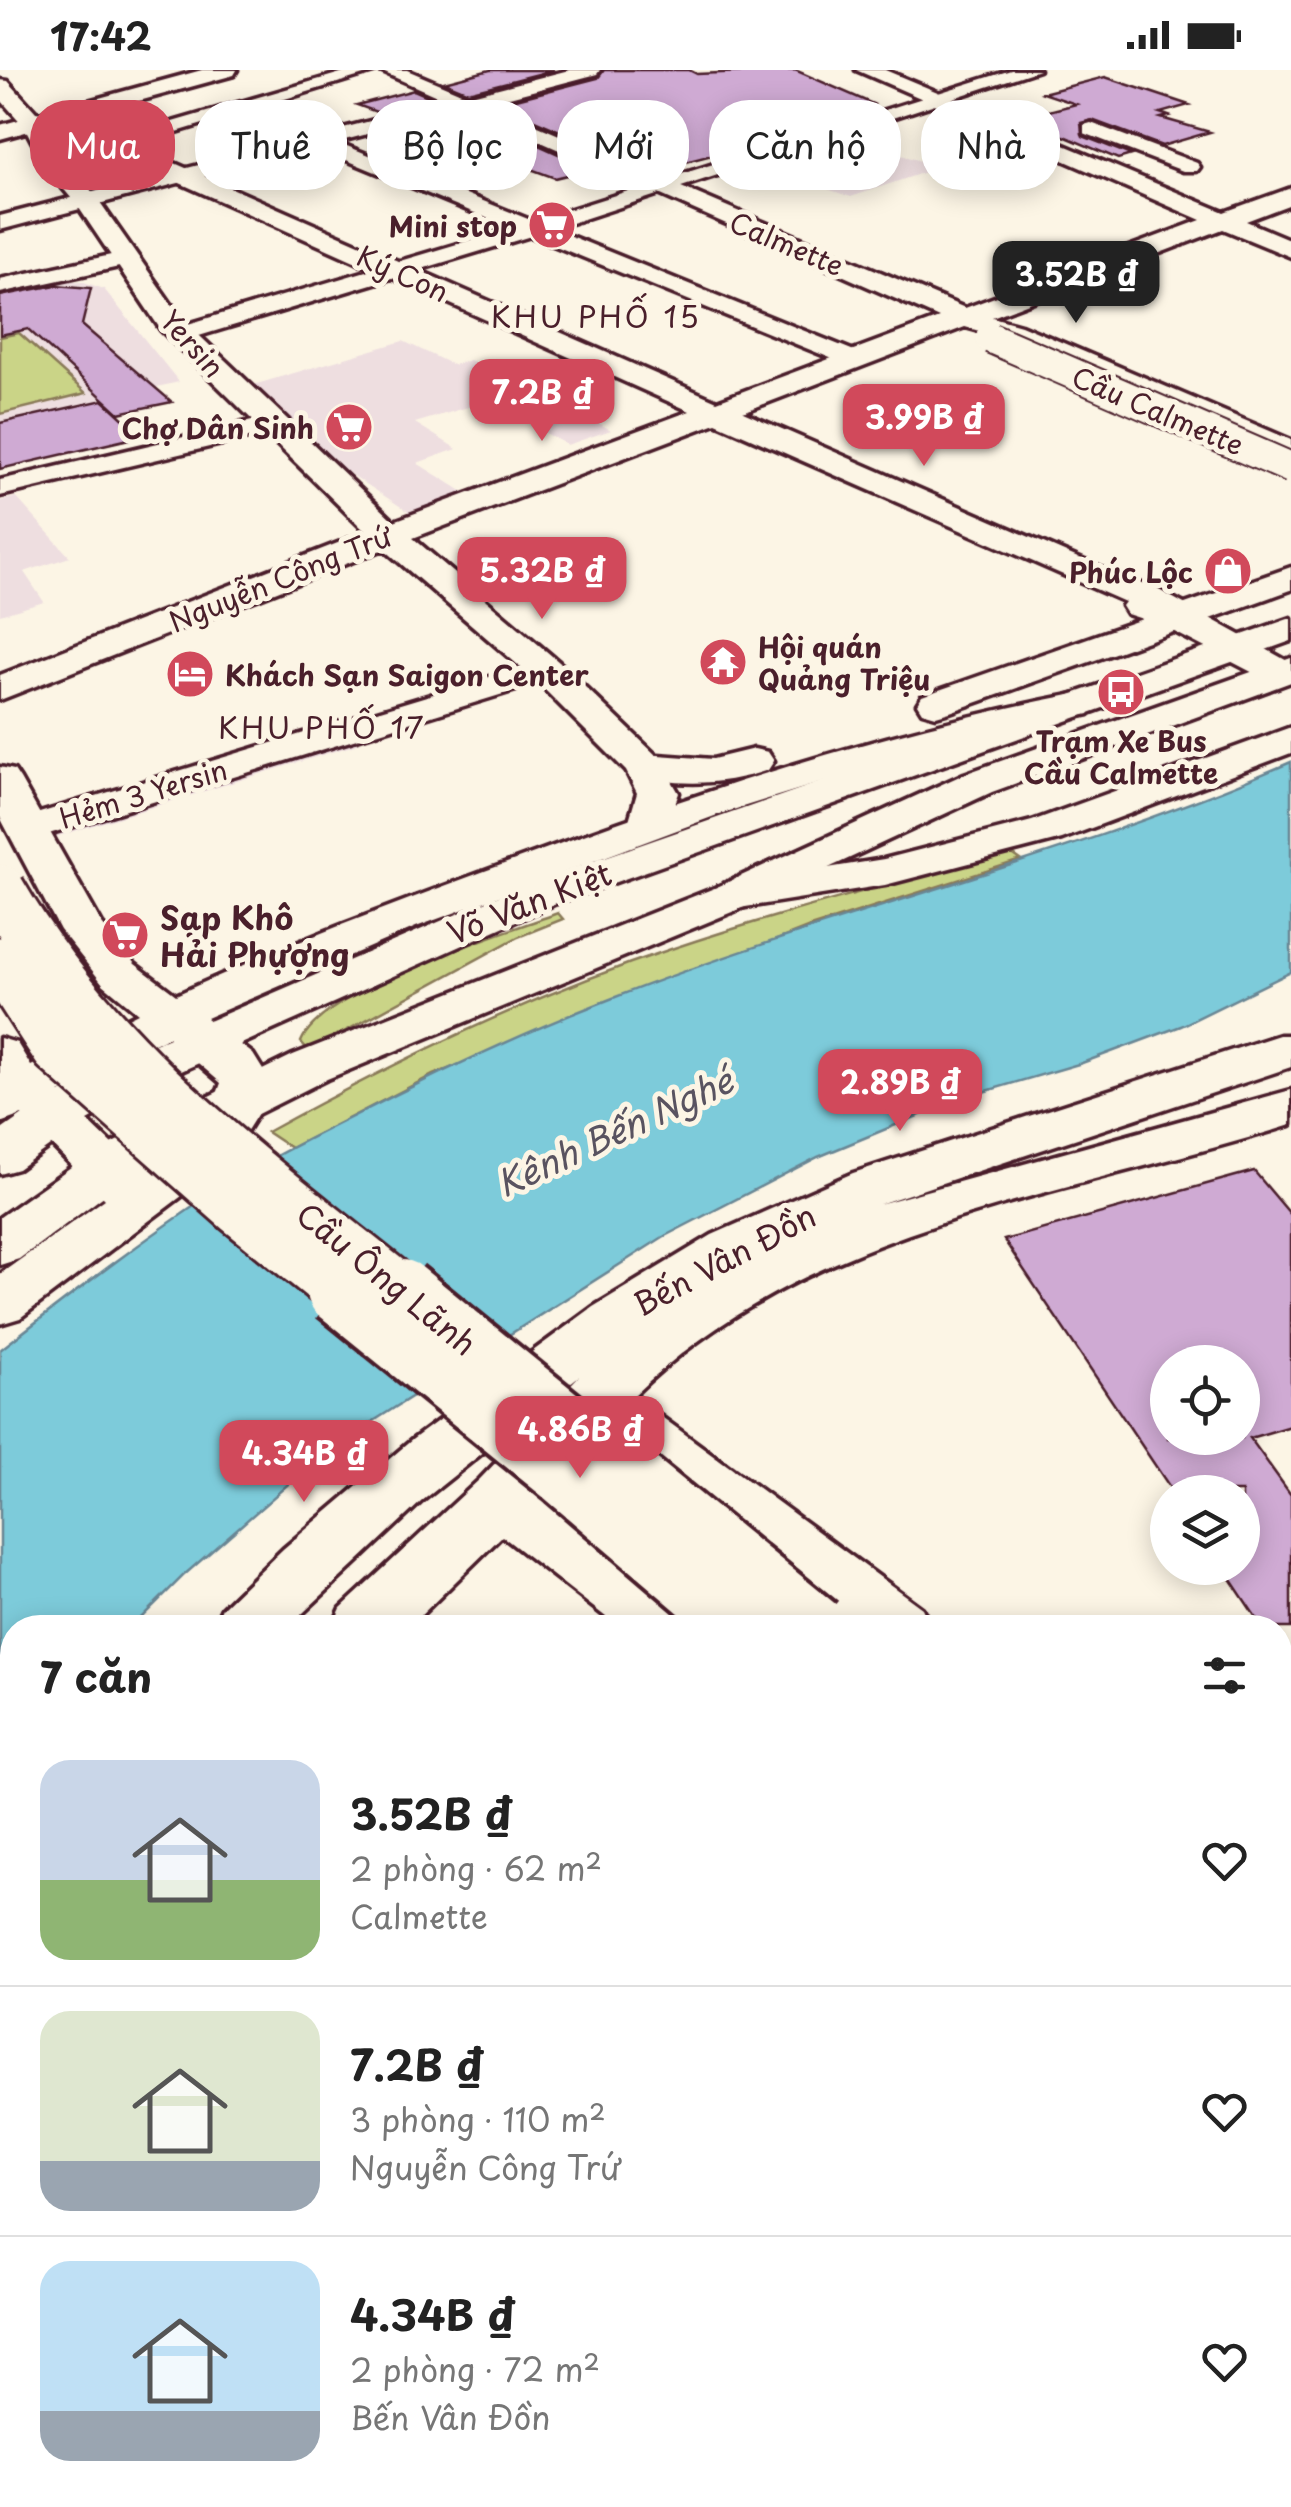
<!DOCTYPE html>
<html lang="vi">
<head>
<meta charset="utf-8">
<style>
  :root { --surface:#fff; --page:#f6f6f6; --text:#222; --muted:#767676; --line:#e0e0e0; --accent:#d1495b }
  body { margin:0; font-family:"Playpen Sans",sans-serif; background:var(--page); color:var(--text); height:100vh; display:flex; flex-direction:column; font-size:38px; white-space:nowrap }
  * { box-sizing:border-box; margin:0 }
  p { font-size:32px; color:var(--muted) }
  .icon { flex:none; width:55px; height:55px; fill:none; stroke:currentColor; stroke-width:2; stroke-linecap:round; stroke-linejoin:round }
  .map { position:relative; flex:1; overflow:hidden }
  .side { position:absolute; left:0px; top:1545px; width:1292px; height:892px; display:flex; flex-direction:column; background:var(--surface); border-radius:40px 40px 0 0; box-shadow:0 5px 25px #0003 }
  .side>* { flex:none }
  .top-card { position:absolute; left:30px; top:30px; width:1232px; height:90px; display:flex; gap:20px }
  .fabs { position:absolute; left:1150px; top:1275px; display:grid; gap:20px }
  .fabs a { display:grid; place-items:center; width:110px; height:110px; border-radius:50%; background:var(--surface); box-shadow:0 5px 25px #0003; font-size:50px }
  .price { position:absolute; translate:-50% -85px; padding:0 22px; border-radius:20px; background:var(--accent); color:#fff; font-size:32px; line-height:65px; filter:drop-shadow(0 2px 5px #0008) }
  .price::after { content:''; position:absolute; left:50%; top:60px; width:30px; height:22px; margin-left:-15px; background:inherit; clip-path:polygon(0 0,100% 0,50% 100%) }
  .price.current { background:#222; color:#fff }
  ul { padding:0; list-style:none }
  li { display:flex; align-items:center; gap:30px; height:250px; padding:0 40px }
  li+li { border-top:2px solid var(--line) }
  li span { display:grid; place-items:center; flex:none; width:280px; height:200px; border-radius:30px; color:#555 }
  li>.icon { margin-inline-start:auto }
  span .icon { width:120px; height:120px; fill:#fffc; stroke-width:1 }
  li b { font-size:42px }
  h2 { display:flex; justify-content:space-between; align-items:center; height:120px; padding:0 40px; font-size:42px }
  .pill { padding:0 35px; border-radius:40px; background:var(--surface); box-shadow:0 5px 25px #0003; font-size:35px; line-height:90px }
  .pill.current { background:var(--accent); color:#fff }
  .status { display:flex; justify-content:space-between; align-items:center; height:70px; padding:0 50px; background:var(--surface); direction:ltr }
  .status svg { height:28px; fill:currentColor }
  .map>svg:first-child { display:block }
</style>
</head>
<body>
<div class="status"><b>17:42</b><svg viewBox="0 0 49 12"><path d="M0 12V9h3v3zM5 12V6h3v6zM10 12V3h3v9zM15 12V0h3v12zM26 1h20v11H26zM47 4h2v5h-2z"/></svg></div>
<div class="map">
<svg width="1291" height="2437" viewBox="0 0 1291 2437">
  <rect width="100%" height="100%" fill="#fcf5e5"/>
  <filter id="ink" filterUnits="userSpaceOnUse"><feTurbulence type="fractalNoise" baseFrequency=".01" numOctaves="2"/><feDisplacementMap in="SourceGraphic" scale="20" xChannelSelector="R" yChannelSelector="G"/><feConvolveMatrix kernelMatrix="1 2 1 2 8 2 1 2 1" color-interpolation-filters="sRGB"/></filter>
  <g filter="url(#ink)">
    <path fill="#eedee0" d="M828 76 873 91 895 83 940 97 851 127 801 110 862 92 822 78Z
      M57 211H81L104 219 179 312 104 329 142 366 28 393 0 367V222Z
      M403 271 453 295 470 290 488 299 478 304 500 316 519 310 611 360 567 375 488 331 415 353 457 379 417 393 465 423 409 442 226 323Z
      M16 427 70 487 24 502 44 532 0 545V431Z
      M348 663 358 674 42 771 34 758Z"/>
    <path fill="#cad487" stroke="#8a7a59" stroke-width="2.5" d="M19 263 86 323 0 344V267Z
      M1008 781 1021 790 810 857 433 1005 291 1078 267 1062C398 990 532 925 674 878 784 841 897 813 1008 781Z
      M558 843 563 849 518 867 309 981 301 972C323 918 501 864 558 843Z"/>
    <path fill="#7dcbda" stroke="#698694" stroke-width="2.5" d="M1291 692V902L1181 956 1082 993 959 1029 818 1087 663 1167 325 1382 183 1506 132 1557 12 1558V1676L0 1688V1280C76 1221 151 1163 232 1111 271 1087 312 1067 352 1047 437 1003 524 962 613 928 836 841 1072 788 1291 692Z"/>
    <path fill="#cfaad3" stroke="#4a1f2b" stroke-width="2.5" fill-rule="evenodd" d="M490 0H554L468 22 444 12Z
      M604 0H689L697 4 795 0 873 34 781 63 788 65 674 95 645 85 627 90 497 34 598 8Z
      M1105 7 1189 35 1160 43 1169 46 1161 48 1210 62 1162 76 1092 50 1081 53 1083 66 1131 85 1118 89 1021 48 1076 34 1043 23Z
      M414 20 437 30 382 44 357 35Z
      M465 42 592 99 555 108 414 56Z
      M56 215 91 218 82 255 172 332 119 343 28 259 0 265V226Z
      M103 330 142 366 0 399V353Z
      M1254 1101 1291 1145V1356L1250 1368 1291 1425V1558H1263L1223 1498H1242V1422H1173L1004 1170ZM1168 1292H1242V1368H1168Z"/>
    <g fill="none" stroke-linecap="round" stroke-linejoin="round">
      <g stroke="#4a1f2b" stroke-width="7">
        <path id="street" d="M351 0H380L121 79 114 81 104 75 107 71Z
          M569 0H600L597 4 337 72 533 151 1011 0H1039L553 159 864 285 868 290 855 298 531 166 189 269H171L168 264 171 259 511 158 315 77 0 160V146Z
          M1091 53 1197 93 1200 97 1197 101H1183L1084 63V55Z
          M125 182 133 184 136 189 133 194 0 223V209Z
          M273 346 286 354 282 360 0 426V410Z
          M546 590 558 593 562 600 558 607 39 767 26 770 13 767 8 759 13 751Z"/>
      </g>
      <g stroke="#4a1f2b" stroke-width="7">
        <path id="secondary" d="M378 0H407L965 238 1201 150 856 0H885L1224 142 1291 118V134L1246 151 1291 170V187L1223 159 992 247 1021 255 1291 370V392L1001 267 965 257 743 342 1117 505 1157 519 1291 593V612L1269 611 1161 555 1127 544 1122 536 1125 532 716 353 413 468 559 592 658 687 679 723 664 763 649 767 634 763 628 754 637 723 626 701 533 608 384 479 0 630V605L366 462 161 260 77 135 46 98 24 56 0 29V10L8 11 36 42 72 49 122 70 717 331 939 248ZM48 58 106 80 690 341 394 451 181 248 95 125 68 95Z
          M1279 965H1291V997L879 1134 1291 1020V1055C1065 1126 810 1153 633 1326L922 1538 931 1558H849L597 1363 541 1426 692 1538 701 1558H620L502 1466 408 1558H332L341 1538 480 1409 579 1306 422 1431 287 1558H213L222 1538 283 1479 413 1369 593 1237 712 1165 853 1103Z
          M12 1757V1833L0 1838V1761Z
          M1280 1820 1291 1824V1900L1280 1896Z
          M12 1873V1954L0 1959V1878Z
          M1280 2069 1291 2074V2160L1280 2155Z"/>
      </g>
      <g stroke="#4a1f2b" stroke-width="7">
        <path id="primary" d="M202 0H237L234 5 0 69V55Z
          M1291 497V520L950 642 936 646 922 642 917 634 922 626Z
          M1075 624 1089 628 1094 636 1089 644 935 677 720 744 416 857 206 948 253 984 271 1013 265 1032 227 1092 20 1248 0 1254V1204L105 1129 22 1045 0 1053V968L17 973 31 996 138 943 103 914 60 860 0 747V697L14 700 20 709 102 854 135 894 176 925C287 874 400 832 515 790 698 722 882 661 1075 624ZM168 967 221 1013C207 1056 176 1077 141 1102L59 1023Z
          M1291 657V683L1062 769 885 815 733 839 717 835 711 826 717 817 733 813 884 789 1032 751Z
          M754 679 768 682 774 691 768 700C722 716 678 716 630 705L624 696 630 687 644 684 713 689Z
          M1280 1907 1291 1912V2071L1280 2066Z"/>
      </g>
      <g stroke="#4a1f2b" stroke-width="7">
        <path id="highway" d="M1291 548V571L554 834 159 1011 72 1060 18 1099 0 1104V1061L36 1036 125 987 522 816Z
          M1291 588V612L992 722 749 835 327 1009 124 1111 19 1189 0 1195V1147L88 1085 293 985 717 817 964 704Z"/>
      </g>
      <use href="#street" fill="#fcf5e5" fill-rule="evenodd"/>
      <use href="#secondary" fill="#fcf5e5" fill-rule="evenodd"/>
      <use href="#primary" fill="#fcf5e5" fill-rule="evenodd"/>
      <use href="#highway" fill="#fcf5e5" fill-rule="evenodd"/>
      <g stroke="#4a1f2b" stroke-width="34" stroke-linecap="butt">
        <path id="secondary-bridge" d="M991 268 1291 398"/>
      </g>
      <g stroke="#4a1f2b" stroke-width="55" stroke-linecap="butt">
        <path id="primary-bridge-far1" d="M0 820C98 990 255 1102 405 1223
          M0 892 57 980 237 1139 341 1223"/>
      </g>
      <g stroke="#4a1f2b" stroke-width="70" stroke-linecap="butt">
        <path id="primary-bridge" d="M338 1221 564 1404 744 1558
          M402 1221 816 1558"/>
      </g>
      <use href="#secondary-bridge" stroke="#fcf5e5" stroke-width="30"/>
      <use href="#primary-bridge-far1" stroke="#fcf5e5" stroke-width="49"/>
      <use href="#primary-bridge" stroke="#fcf5e5" stroke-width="62"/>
    </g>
  </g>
  <defs>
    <g id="supermarket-disc" transform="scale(2.5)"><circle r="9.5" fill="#d1495b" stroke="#fcf5e5"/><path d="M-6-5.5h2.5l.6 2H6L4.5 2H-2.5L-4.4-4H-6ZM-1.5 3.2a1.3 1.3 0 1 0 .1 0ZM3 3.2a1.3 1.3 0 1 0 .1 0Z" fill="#fff"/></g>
    <g id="shop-disc" transform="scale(2.5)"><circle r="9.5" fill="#d1495b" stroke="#fcf5e5"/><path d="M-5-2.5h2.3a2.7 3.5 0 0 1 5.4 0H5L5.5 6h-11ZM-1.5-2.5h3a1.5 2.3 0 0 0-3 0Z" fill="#fff"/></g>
    <g id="temple-disc" transform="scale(2.5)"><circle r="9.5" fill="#d1495b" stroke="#fcf5e5"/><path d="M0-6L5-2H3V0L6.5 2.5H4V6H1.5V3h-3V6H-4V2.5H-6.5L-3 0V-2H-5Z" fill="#fff"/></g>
    <g id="hotel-disc" transform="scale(2.5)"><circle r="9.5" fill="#d1495b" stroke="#fcf5e5"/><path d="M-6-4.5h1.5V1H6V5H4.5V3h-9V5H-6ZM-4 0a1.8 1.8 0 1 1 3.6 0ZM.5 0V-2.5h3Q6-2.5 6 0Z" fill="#fff"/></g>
    <g id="bus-disc" transform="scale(2.5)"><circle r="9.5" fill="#d1495b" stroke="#fcf5e5"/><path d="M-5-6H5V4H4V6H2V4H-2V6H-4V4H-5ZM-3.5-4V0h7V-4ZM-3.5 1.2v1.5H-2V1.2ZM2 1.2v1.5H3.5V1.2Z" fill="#fff"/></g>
  </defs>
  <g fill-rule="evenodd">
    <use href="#supermarket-disc" x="552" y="155"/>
    <use href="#supermarket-disc" x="349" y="357"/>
    <use href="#shop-disc" x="1228" y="501"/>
    <use href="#temple-disc" x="723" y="592"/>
    <use href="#hotel-disc" x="190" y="604"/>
    <use href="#bus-disc" x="1121" y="622"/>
    <use href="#supermarket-disc" x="125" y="865"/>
  </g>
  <g text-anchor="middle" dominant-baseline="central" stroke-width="10" stroke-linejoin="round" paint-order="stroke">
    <g font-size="28" font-weight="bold" fill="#4a1f2b" stroke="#fcf5e5" text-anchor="end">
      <text x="517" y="155">Mini stop</text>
      <text x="314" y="357">Chợ Dân Sinh</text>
      <text x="1193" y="501">Phúc Lộc</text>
      <text x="758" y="576" text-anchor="start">Hội quán<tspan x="758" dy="32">Quảng Triệu</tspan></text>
      <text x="225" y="604" text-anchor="start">Khách Sạn Saigon Center</text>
      <text x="1121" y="670" text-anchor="middle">Trạm Xe Bus<tspan x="1121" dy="32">Cầu Calmette</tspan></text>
    </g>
    <g font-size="28" fill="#4a1f2b" stroke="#fcf5e5">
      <text transform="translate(787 173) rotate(23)">Calmette</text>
      <text transform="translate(403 203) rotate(24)">Ký Con</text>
      <text transform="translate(193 273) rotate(48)">Yersin</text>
      <text transform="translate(1158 340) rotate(23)">Cầu Calmette</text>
      <text transform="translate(280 508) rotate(-22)">Nguyễn Công Trứ</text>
      <text transform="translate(143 723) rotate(-17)">Hẻm 3 Yersin</text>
    </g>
    <g font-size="30" letter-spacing="2.5" fill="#4a1f2b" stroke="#fcf5e5">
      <text x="596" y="245">KHU PHỐ 15</text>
      <text x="322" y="656">KHU PHỐ 17</text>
    </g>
    <g font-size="32" fill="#4a1f2b" stroke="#fcf5e5">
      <text transform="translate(529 832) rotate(-21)">Võ Văn Kiệt</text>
      <text transform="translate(724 1189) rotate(-28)">Bến Vân Đồn</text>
      <text transform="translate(387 1208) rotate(39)">Cầu Ông Lãnh</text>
    </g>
    <g font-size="32" font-weight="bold" fill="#4a1f2b" stroke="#fcf5e5" text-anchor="start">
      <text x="160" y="847">Sạp Khô<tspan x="160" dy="37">Hải Phựợng</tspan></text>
    </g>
    <g font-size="35" font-style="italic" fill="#595360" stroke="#fcf5e5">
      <text transform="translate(614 1061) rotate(-25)">Kênh Bến Nghé</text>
    </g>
  </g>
</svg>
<div class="fabs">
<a><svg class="icon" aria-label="locate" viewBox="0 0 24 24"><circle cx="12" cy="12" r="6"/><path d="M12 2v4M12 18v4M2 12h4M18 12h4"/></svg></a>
<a><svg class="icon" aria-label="layers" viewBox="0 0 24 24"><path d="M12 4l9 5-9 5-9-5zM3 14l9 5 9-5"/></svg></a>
</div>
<b class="price current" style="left:1076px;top:256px">3.52B ₫</b>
<b class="price" style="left:542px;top:374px">7.2B ₫</b>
<b class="price" style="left:924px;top:399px">3.99B ₫</b>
<b class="price" style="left:542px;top:552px">5.32B ₫</b>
<b class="price" style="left:900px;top:1064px">2.89B ₫</b>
<b class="price" style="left:580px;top:1411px">4.86B ₫</b>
<b class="price" style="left:304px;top:1435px">4.34B ₫</b>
<div class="top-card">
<a class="pill current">Mua</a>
<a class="pill">Thuê</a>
<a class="pill">Bộ lọc</a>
<a class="pill">Mới</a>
<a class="pill">Căn hộ</a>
<a class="pill">Nhà</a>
</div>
<section class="side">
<h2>7 căn<svg class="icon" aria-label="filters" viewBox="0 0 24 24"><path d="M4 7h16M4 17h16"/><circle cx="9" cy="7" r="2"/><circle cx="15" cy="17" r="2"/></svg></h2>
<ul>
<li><span style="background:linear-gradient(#c9d6e8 60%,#8fb573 0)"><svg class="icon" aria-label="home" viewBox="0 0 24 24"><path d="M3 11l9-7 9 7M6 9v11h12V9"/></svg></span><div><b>3.52B ₫</b><p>2 phòng · 62 m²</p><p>Calmette</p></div><svg class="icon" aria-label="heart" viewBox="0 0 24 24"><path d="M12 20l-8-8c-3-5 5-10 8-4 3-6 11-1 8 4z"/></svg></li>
<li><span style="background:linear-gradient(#dfe7d0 75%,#9aa5b1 0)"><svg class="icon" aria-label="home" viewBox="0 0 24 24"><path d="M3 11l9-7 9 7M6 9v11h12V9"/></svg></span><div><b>7.2B ₫</b><p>3 phòng · 110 m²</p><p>Nguyễn Công Trứ</p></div><svg class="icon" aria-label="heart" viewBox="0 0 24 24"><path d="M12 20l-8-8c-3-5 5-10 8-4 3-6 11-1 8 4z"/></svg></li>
<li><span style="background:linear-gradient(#bfe0f5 75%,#9aa5b1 0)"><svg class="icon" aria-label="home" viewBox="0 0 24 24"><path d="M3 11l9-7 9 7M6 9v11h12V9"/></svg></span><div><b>4.34B ₫</b><p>2 phòng · 72 m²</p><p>Bến Vân Đồn</p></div><svg class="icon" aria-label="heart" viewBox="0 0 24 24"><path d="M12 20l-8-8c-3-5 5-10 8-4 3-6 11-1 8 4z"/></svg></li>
</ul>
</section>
</div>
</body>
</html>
